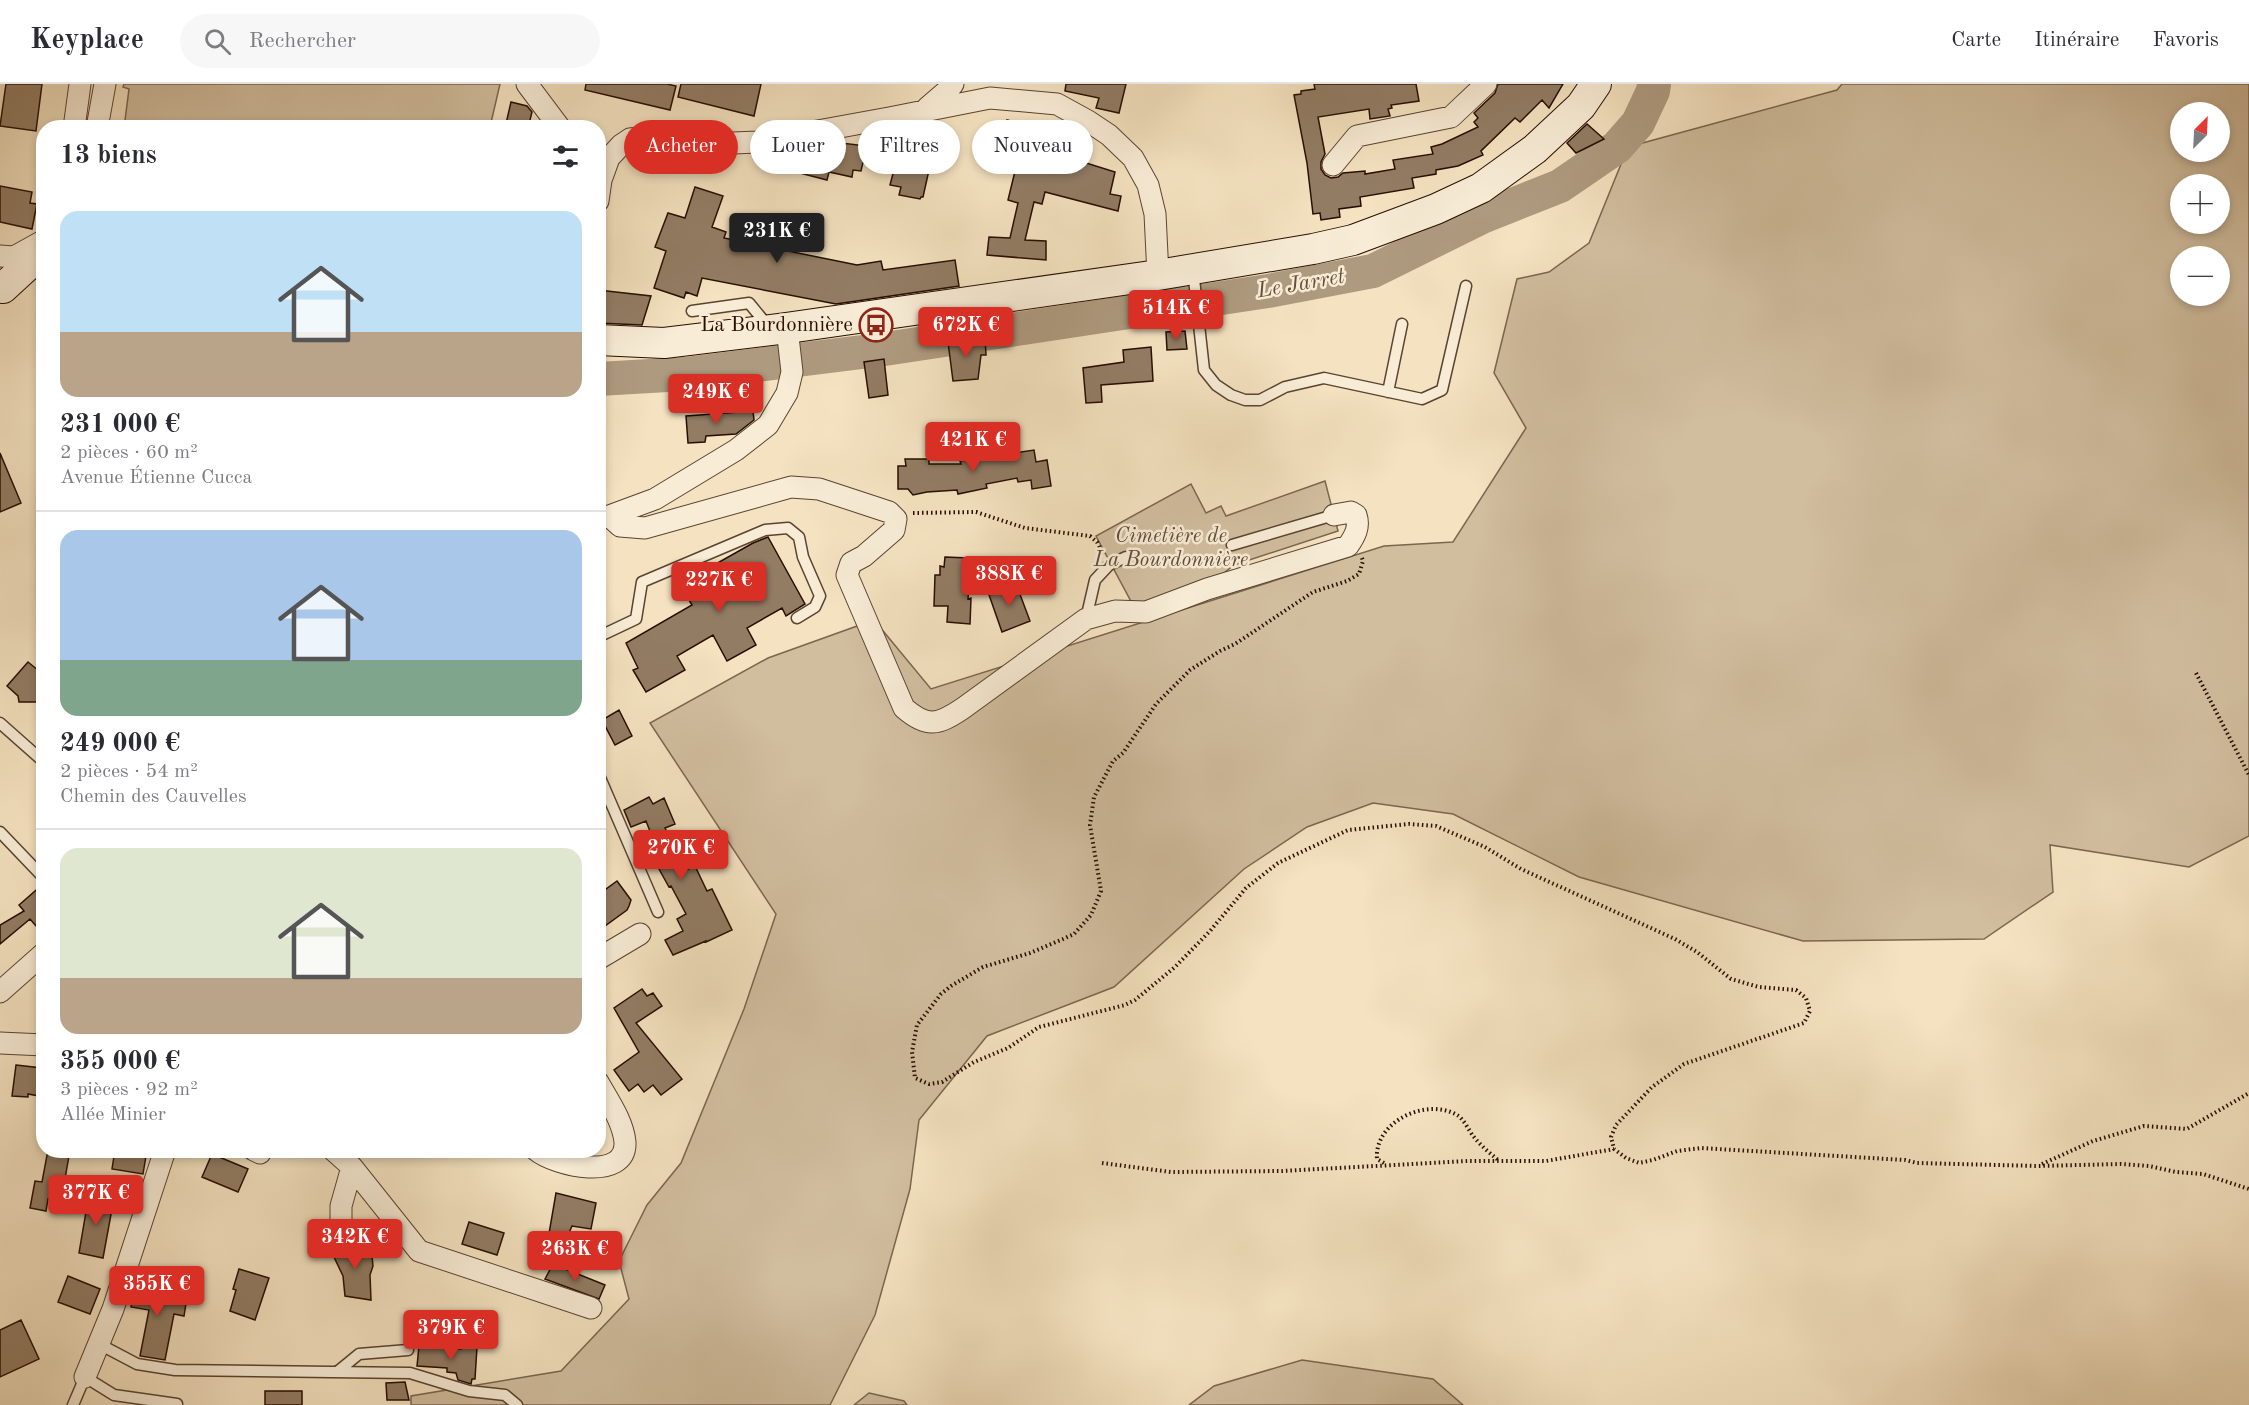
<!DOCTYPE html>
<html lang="fr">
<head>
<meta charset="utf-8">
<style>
  :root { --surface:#fff; --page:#f7f7f7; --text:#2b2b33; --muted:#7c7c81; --line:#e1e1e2; --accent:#d93025 }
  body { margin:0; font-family:"Old Standard TT",serif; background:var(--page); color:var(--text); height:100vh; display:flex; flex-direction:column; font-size:22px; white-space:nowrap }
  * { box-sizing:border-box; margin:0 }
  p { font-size:20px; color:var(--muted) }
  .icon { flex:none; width:33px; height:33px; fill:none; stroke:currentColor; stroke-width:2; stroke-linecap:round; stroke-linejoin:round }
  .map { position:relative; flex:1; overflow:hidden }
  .details { position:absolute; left:36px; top:36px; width:570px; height:1038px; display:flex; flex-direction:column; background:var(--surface); border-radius:24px; box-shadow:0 3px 9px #0003 }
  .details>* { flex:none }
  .guide { position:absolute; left:624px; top:36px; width:570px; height:54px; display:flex; gap:12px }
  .needle { width:39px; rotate:24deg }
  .buttons { position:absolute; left:2170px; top:18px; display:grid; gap:12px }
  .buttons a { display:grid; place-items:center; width:60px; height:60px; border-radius:50%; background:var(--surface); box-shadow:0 3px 9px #0003; font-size:30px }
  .price { position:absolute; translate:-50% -51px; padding:0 14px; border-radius:6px; background:var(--accent); color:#fff; font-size:20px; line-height:39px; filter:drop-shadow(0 2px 3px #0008) }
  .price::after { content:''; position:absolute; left:50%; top:36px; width:18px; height:14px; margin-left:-9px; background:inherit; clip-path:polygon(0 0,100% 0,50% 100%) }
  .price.selected { background:#222; color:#fff }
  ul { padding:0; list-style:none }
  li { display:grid; align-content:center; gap:12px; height:318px; padding:0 24px }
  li+li { border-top:2px solid var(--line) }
  li span { display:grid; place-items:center; height:186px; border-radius:18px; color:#555 }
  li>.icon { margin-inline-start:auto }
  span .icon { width:108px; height:108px; fill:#fffc; stroke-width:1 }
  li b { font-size:26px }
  h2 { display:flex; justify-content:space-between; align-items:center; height:72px; padding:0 24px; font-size:26px }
  .chip { padding:0 21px; border-radius:27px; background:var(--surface); box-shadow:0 3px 9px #0003; font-size:21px; line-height:54px }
  .chip.selected { background:var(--accent); color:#fff }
  header { display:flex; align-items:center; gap:36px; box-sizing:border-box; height:84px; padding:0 30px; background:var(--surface); border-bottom:2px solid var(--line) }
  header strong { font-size:28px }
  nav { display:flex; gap:33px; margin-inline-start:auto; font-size:21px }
  .search { width:420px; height:54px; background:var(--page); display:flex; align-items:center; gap:15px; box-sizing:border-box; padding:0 21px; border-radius:33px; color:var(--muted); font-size:22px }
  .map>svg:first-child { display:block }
</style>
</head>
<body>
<header>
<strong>Keyplace</strong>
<div class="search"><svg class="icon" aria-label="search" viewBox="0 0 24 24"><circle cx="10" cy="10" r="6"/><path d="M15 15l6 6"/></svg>Rechercher</div>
<nav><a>Carte</a><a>Itinéraire</a><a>Favoris</a></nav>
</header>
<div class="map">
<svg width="2249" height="1321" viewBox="0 0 2249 1321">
  <rect width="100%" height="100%" fill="#f4e2c0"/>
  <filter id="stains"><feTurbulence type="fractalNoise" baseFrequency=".00333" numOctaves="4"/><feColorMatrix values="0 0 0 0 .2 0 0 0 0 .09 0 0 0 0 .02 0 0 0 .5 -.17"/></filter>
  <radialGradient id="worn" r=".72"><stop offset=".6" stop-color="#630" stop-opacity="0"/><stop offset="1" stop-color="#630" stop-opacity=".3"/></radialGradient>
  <path fill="#d1be9f" stroke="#7c6650" stroke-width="1.5" fill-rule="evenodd" d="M124 0H500L490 43 124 44 129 5 123 3Z
    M1842 0H2249V752L2189 783 2050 761 2053 808 1984 855 1803 857 1579 793 1453 730 1373 719 1307 743 1244 785 1114 903 987 952 919 1036 910 1105 875 1231 830 1321H411V1312L561 1287 629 1215 619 1177 647 1121 681 1079 744 925 776 830 650 639 768 574 874 536 931 605 1384 462 1453 458 1526 344 1494 289 1517 195 1549 188 1589 159 1628 63 1837 6ZM2181 28H2220V68H2181ZM2181 100H2220V140H2181ZM2181 172H2220V212H2181Z
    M1325 397 1338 447 1234 481 1209 501 1133 521 1096 452 1191 400 1206 429 1221 422 1226 432Z
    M1302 1276 1433 1295 1463 1321H1189L1214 1302Z
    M869 1309 904 1317 907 1321H854Z"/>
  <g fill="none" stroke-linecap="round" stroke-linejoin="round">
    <path stroke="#ae9a7f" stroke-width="34" d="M598 295 685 290 878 266 1268 207 1373 187 1482 133 1560 102 1617 63 1638 39 1653 7 1654 0"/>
  </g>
  <path fill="#927c64" stroke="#270e00" stroke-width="1.5" d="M6 0H42L36 47 0 42Z
    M586 0H667L676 2 670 26 585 6Z
    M681 0H761L754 32 678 13Z
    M1066 0H1126L1119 29 1096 24 1099 14 1065 7Z
    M1314 0H1416L1419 17 1391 21 1392 24 1388 25 1390 32 1370 35 1369 25 1318 33 1325 70 1321 78V85L1325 91 1331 94 1338 93 1343 89 1365 87V90L1395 85 1393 76 1433 70 1431 63 1442 60 1478 43 1474 38 1478 34 1474 29 1495 9 1498 0H1563L1549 24 1542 16 1520 38 1515 34 1481 67 1483 71 1458 82 1436 86V90L1412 94 1414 104 1360 113 1361 122 1339 125 1340 133 1321 136 1320 129 1313 130 1307 79 1294 11 1301 10V7L1315 5Z
    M511 18 527 22 532 28 528 44H505Z
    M1007 36 1020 39 1021 37 1045 44 1043 54 1070 60V62L1086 67 1083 78 1115 88 1110 110 1121 112 1118 127 1045 108 1042 120 1034 118 1025 156 1046 157V176L987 171 989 153 1010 154 1018 119 1008 116 1017 79 1003 75 1007 59 1001 58Z
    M1587 40 1604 55 1576 69 1567 59Z
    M868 51 910 63 906 78 913 80 912 82 929 86 923 113H921L920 115 899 111 901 103 890 101 895 82 864 74 861 87 853 86 852 93 829 88 827 96 792 87 797 65 805 67 806 64 830 71 833 58 866 62Z
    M0 102 32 108 30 119 37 120 32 145 0 138Z
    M695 103 723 112 712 143 726 148 724 154 857 181 881 177 883 186 955 176 959 202 836 220 702 194 697 212 686 208 684 214 654 204 666 167 655 163 668 129 685 134Z
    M598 206 651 212 642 241 598 239Z
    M1185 247 1187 265 1167 266 1166 248Z
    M985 254 986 271H981L978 295 953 297 948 258Z
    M1151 263 1153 297 1101 301 1102 318 1086 319 1083 284 1124 278 1123 266Z
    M884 275 888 311 869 314 864 278Z
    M753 327 754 336 736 350 706 352 705 358 688 359 686 332Z
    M1034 366 1036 378 1047 376 1051 402 1032 405 1031 396 1018 398 1017 394 986 400 987 404 958 410 957 406 927 408 913 411 908 405H898V382H906L905 375H929V380H961L960 377Z
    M0 369 21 419 0 428Z
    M768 453 805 520 786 532 782 524 747 544 756 561 727 577 713 551 677 572 685 586 646 608 633 586 638 584 626 559 692 521 689 516 707 506 698 490 753 459Z
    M945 473 968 474 966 502H969L968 515 971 514 970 540 947 538 948 522H934L935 491H940V482L944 483Z
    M1015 497 1030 537 1002 548 988 508Z
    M28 578 44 591V618H19L18 612 7 602Z
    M619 626 632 652 615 661 602 636Z
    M649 713 653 720 664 714 675 740 665 744 686 786 695 782 707 807 712 805 732 846 706 858V857L673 871 665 856 683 847 677 835 686 830 671 802 669 803 654 776 660 773 646 737 631 743 624 726Z
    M617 797 631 816 629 822 627 826 598 847V811Z
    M42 801H44V851L30 835 0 860V841L24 827 19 821Z
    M642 905 647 912 653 909 662 922 636 939 682 995 661 1011 653 1001 644 1008 638 1000 629 1007 614 986 639 968 614 924Z
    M16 981 42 984 39 1012 28 1010V1013L12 1012Z
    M48 1066H70L61 1118 48 1115 46 1127 30 1124 35 1097 42 1098Z
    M115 1066H147L143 1090 112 1085Z
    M212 1070 248 1085 238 1108 202 1093Z
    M556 1109 596 1119 591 1145 572 1142 561 1167 547 1161Z
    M89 1110 114 1114 103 1174 79 1169Z
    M469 1138 504 1149 497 1171 462 1160Z
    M353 1155 362 1167 368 1165 372 1172 373 1182 370 1191 371 1216 345 1212 343 1192 333 1171Z
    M553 1180 605 1201 599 1215 545 1195Z
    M239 1185 269 1194 255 1236 230 1227 236 1206 233 1205Z
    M68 1192 100 1205 90 1230 58 1218Z
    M144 1197 163 1200 162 1209 187 1213 184 1232 174 1230 165 1276 140 1272 149 1226 131 1223 135 1202 143 1203Z
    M21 1236 39 1275 0 1293V1246Z
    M419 1262 461 1265V1262L477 1263 475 1295H472L471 1300 458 1296 456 1289 447 1288V1284L417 1282Z
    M405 1298 409 1316H387L386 1299Z
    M265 1307H302V1321H265Z"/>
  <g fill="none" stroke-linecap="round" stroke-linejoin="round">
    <g stroke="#5a4330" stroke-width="13">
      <path id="service" d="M1193 186 1204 286 1216 301 1231 311 1245 316H1260L1285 303 1324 294 1422 315 1442 306 1466 202
        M692 227 749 219 768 242
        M1388 308 1402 240
        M1232 461 1334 431
        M1086 535 1095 496 1109 481 1126 473
        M598 553 636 535 642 498 765 446 788 444 799 453 803 473 820 512 815 523 797 534
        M0 639 44 678
        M598 689 658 828
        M0 748 44 794
        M99 1260 137 1280 175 1286 410 1289 469 1307 505 1311 517 1321
        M337 1288 359 1270 408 1266
        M73 1321 85 1293 114 1311 177 1320"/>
    </g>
    <g stroke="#5a4330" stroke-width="23">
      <path id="minor" d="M527 0 560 44
        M927 24 949 5 953 0
        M74 44 80 0
        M97 44 105 0
        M1333 81 1357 52 1451 33 1486 0
        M598 117 601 96 609 74 621 61 630 55 647 53 667 58 708 60 758 58 889 34 990 14 1057 20 1088 37 1109 51 1133 74 1148 101 1155 130 1158 191
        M0 172 14 173 41 158
        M609 432 620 442 645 444 791 403 819 405 889 428 896 435 894 446 864 472 851 479 847 491 904 624C927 644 938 641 962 625L1086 535 1115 527 1146 528 1207 505 1348 462C1355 452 1360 443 1356 431L1351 428 1334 431
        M599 434 609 432 655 415 736 366 768 341 787 309 792 288 787 244
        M598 875 640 850
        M0 908 44 869
        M0 959 44 961
        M254 1066 260 1069
        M333 1066 352 1083 341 1122V1148
        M536 1066C555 1082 627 1098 625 1058 623 1037 608 1016 598 998
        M352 1083 419 1167 591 1224
        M85 1293 113 1225 165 1066"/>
    </g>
    <g stroke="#270e00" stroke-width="32">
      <path id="secondary" d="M3 204 41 169
        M598 256 664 259 787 244 1158 191 1313 165 1353 156 1436 125 1481 104 1535 65 1581 22 1596 0"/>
    </g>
    <path stroke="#270e00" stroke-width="4" stroke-dasharray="1.5 3" stroke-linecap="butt" d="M913 429 976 428 1025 444 1090 452 1097 458 1103 470
      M1362 474 1363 477 1359 490 1347 497 1313 508 1235 560 1220 567 1190 586 1156 620 1123 669 1113 677 1094 713 1090 741 1101 807 1091 831 1074 850 1063 855 1030 869 983 883 951 902 941 910 917 941 912 968 915 994 929 1000 942 998 974 978 1008 964 1039 943 1125 921 1135 916 1175 883 1210 847 1246 804 1278 779 1348 746 1409 740 1436 742 1485 763 1521 785 1675 855 1697 868 1731 895 1759 903 1796 906 1806 914 1810 927 1804 939 1684 980 1652 1003 1616 1041 1611 1053 1614 1065 1626 1074 1639 1079 1653 1076 1677 1067 1701 1064 1905 1076 1917 1079 2038 1082 2121 1080 2149 1082 2176 1088 2203 1090 2249 1105
      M2196 589 2249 691
      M1102 1079 1171 1088 1282 1087 1468 1077H1546L1614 1065
      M1384 1079 1377 1075C1374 1038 1426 1013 1457 1031 1464 1035 1469 1047 1474 1053 1481 1062 1490 1069 1498 1076
      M2042 1080 2093 1057 2144 1042 2187 1045 2249 1009"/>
    <use href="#service" stroke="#f8ecd6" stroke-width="10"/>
    <use href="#minor" stroke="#f8ecd6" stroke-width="21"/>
    <use href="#secondary" stroke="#f8ecd6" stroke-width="30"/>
  </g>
  <defs>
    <g id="bus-ring" transform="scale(1.725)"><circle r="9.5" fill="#f8ecd6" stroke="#8f2418" stroke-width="1.5"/><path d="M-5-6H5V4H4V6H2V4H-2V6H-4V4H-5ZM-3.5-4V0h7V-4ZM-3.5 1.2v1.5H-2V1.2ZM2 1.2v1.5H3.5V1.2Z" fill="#8f2418"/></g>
  </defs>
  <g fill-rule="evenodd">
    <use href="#bus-ring" x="876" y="241"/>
  </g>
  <g text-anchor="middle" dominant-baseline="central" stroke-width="5" stroke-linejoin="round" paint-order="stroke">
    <g font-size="21" fill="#270e00" stroke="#f8ecd6" text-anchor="end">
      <text x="853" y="241">La Bourdonnière</text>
    </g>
    <g font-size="21" font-style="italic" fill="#624c38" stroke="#f8ecd6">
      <text x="1171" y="452">Cimetière de<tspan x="1171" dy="24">La Bourdonnière</tspan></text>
    </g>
    <g font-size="22" font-style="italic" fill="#644d39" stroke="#f8ecd6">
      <text transform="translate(1301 200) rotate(-10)">Le Jarret</text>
    </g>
  </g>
  <rect width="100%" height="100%" filter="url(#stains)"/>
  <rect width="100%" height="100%" fill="url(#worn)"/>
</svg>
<div class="buttons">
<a><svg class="needle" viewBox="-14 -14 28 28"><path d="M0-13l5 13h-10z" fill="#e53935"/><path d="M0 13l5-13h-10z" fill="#7c7c81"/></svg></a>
<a>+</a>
<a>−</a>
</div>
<b class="price selected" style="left:777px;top:180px">231K €</b>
<b class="price" style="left:1176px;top:257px">514K €</b>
<b class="price" style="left:966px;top:274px">672K €</b>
<b class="price" style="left:716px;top:341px">249K €</b>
<b class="price" style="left:973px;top:389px">421K €</b>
<b class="price" style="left:1009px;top:523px">388K €</b>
<b class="price" style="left:719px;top:529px">227K €</b>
<b class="price" style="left:681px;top:797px">270K €</b>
<b class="price" style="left:96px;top:1142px">377K €</b>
<b class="price" style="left:355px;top:1186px">342K €</b>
<b class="price" style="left:575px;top:1198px">263K €</b>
<b class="price" style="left:157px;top:1233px">355K €</b>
<b class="price" style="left:451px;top:1277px">379K €</b>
<div class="guide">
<a class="chip selected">Acheter</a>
<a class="chip">Louer</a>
<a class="chip">Filtres</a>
<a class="chip">Nouveau</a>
</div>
<section class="details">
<h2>13 biens<svg class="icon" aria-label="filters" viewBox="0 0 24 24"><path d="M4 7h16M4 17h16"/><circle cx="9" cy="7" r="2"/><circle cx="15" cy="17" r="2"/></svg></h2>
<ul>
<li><span style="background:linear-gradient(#bfe0f5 65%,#b9a48a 0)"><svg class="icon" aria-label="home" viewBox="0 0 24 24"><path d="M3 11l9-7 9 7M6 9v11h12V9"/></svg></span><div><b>231 000 €</b><p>2 pièces · 60 m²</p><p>Avenue Étienne Cucca</p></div></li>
<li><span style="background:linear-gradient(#a9c7e8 70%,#7fa58c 0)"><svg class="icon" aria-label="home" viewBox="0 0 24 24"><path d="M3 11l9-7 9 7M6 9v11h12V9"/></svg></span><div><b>249 000 €</b><p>2 pièces · 54 m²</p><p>Chemin des Cauvelles</p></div></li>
<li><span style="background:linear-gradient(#dfe7d0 70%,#b9a48a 0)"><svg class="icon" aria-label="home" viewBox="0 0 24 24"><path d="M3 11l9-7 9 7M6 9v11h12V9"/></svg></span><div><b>355 000 €</b><p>3 pièces · 92 m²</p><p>Allée Minier</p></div></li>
</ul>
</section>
</div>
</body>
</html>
